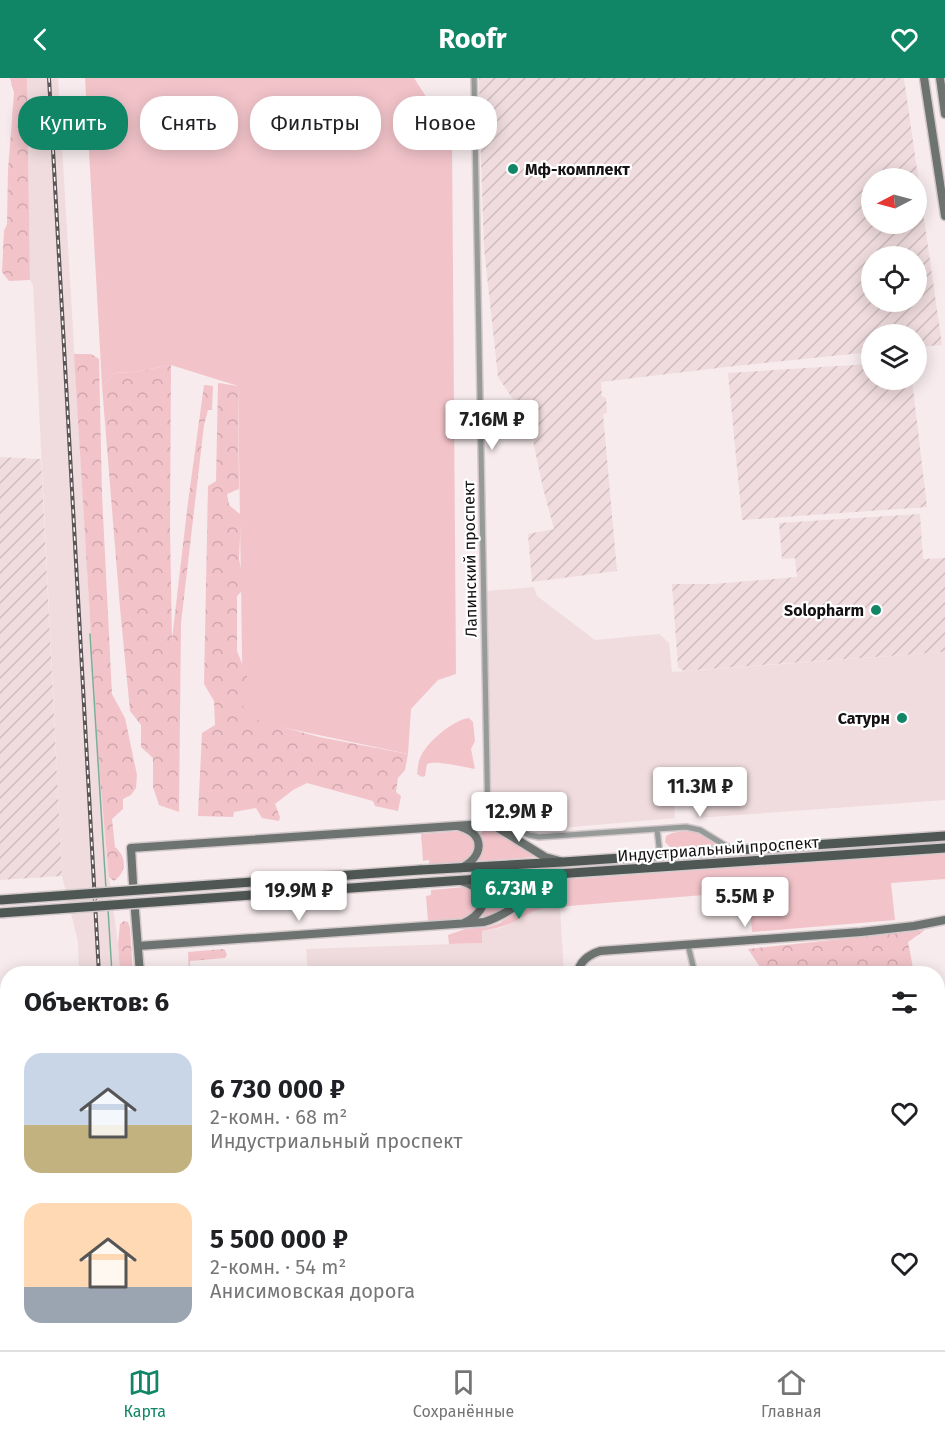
<!DOCTYPE html>
<html lang="ru">
<head>
<meta charset="utf-8">
<style>
  :root { --surface:#fff; --page:#f2f2f2; --text:#202124; --muted:#757577; --line:#e0e0e0; --accent:#108666 }
  body { margin:0; font-family:"Fira Sans",sans-serif; background:var(--page); color:var(--text); height:100vh; display:flex; flex-direction:column; font-size:22px; white-space:nowrap }
  * { box-sizing:border-box; margin:0 }
  p { font-size:20px; color:var(--muted) }
  .icon { flex:none; width:33px; height:33px; fill:none; stroke:currentColor; stroke-width:2; stroke-linecap:round; stroke-linejoin:round }
  .map { position:relative; flex:1; overflow:hidden }
  .panel { position:absolute; left:0px; top:888px; width:945px; height:384px; display:flex; flex-direction:column; background:var(--surface); border-radius:24px 24px 0 0; box-shadow:0 3px 15px #0003 }
  .panel>* { flex:none }
  .top-card { position:absolute; left:18px; top:18px; width:600px; height:54px; display:flex; gap:12px }
  .needle { width:39px; rotate:264deg }
  .fabs { position:absolute; left:861px; top:90px; display:grid; gap:12px }
  .fabs a { display:grid; place-items:center; width:66px; height:66px; border-radius:50%; background:var(--surface); box-shadow:0 3px 15px #0003; font-size:30px }
  .price { position:absolute; translate:-50% -51px; padding:0 14px; border-radius:6px; background:#fff; color:#222; font-size:20px; line-height:39px; filter:drop-shadow(0 2px 3px #0008) }
  .price::after { content:''; position:absolute; left:50%; top:36px; width:18px; height:14px; margin-left:-9px; background:inherit; clip-path:polygon(0 0,100% 0,50% 100%) }
  .price.active { background:var(--accent); color:#fff }
  ul { padding:0; list-style:none }
  li { display:flex; align-items:center; gap:18px; height:150px; padding:0 24px }
  li span { display:grid; place-items:center; flex:none; width:168px; height:120px; border-radius:18px; color:#555 }
  li>.icon { margin-inline-start:auto }
  span .icon { width:72px; height:72px; fill:#fffc; stroke-width:1 }
  li b { font-size:26px }
  h2 { display:flex; justify-content:space-between; align-items:center; height:72px; padding:0 24px; font-size:26px }
  .chip { padding:0 21px; border-radius:24px; background:var(--surface); box-shadow:0 3px 15px #0003; font-size:21px; line-height:54px }
  .chip.active { background:var(--accent); color:#fff }
  header { display:flex; justify-content:space-between; align-items:center; height:78px; padding:0 24px; background:var(--accent); color:#fff; font-size:27px; font-weight:700 }
  .tabs { display:flex; justify-content:space-around; align-items:center; height:84px; border-top:2px solid var(--line); background:var(--surface); font-size:16px; color:var(--muted) }
  .tabs a { display:grid; justify-items:center; gap:3px }
  .tabs .active { color:var(--accent) }
  .map>svg:first-child { display:block }
</style>
</head>
<body>
<header><svg class="icon" aria-label="back" viewBox="0 0 24 24"><path d="M15 5l-7 7 7 7"/></svg>Roofr<svg class="icon" aria-label="heart" viewBox="0 0 24 24"><path d="M12 20l-8-8c-3-5 5-10 8-4 3-6 11-1 8 4z"/></svg></header>
<div class="map">
<svg width="945" height="1272" viewBox="0 0 945 1272">
  <defs>
    <pattern id="industrial-furrows" width="10" height="10" patternUnits="userSpaceOnUse" patternTransform="scale(1.5)"><rect width="10" height="10" fill="#f0dcde"/><path d="M-1 1l2-2M0 10L10 0M9 11l2-2" fill="none" stroke="#cdbcbe"/></pattern>
    <pattern id="forest-crowns" width="20" height="18" patternUnits="userSpaceOnUse" patternTransform="scale(1.5)"><rect width="20" height="18" fill="#f2c4ca"/><path d="M2 6a3 3 0 1 1 6 0M12 15a3 3 0 1 1 6 0" fill="none" stroke="#cfa7ad"/></pattern>
  </defs>
  <rect width="100%" height="100%" fill="#f7ebed"/>
  <path fill="#f0dcde" d="M27 0H58L99 689 108 790 118 866 120 895H79L78 864 62 798 33 207 30 202Z
    M534 509 537 518 595 562 659 556 669 565 672 594 945 574V722L697 740 692 693 671 695 675 740 549 751 528 748 510 742 495 734 491 720 489 638 487 513Z
    M560 829 564 895H308L306 871 482 865V853L500 850 518 842 532 833 544 830Z
    M40 1265H96L95 1272H39Z"/>
  <path fill="url(#industrial-furrows)" fill-rule="evenodd" d="M479 0H904L942 267 917 269 916 256H872L871 274 726 289 601 304 602 318 606 320 607 335 603 336 617 493 532 504 528 456 554 451 543 410 533 363 515 324 498 299 484 170 480 54ZM872 100H916V146H872ZM872 178H916V224H872Z
    M871 286 872 302H912L927 429 742 442 728 295Z
    M0 379 41 381 62 798 0 802Z
    M920 436 923 481 945 480V574L707 591 685 593 678 590 672 506H713L797 499 795 480 782 481 779 445Z
    M938 945H945V1272H820L814 1269V1272H499V1264H938Z
    M5 980H8L7 1110H0V1001L1 1000Z
    M302 1265 464 1264V1272H311Z"/>
  <path fill="#f2c4ca" d="M85 0H414L452 59 456 596 438 602 411 631 408 676 243 641 238 308 171 287 134 294 114 295 102 308Z
    M469 640 473 644 475 663 471 671 475 691C462 689 436 682 427 686L425 698 422 699 417 696C418 690 418 683 421 678 428 663 453 642 469 640Z
    M486 750H492L533 777 534 779 480 783 479 782 482 771 480 756Z
    M460 753 464 754 473 762C480 789 447 786 429 788V782L423 783 421 756Z
    M683 753 697 754 715 764V767L713 769 672 771 665 764 666 758 672 755Z
    M945 775V801L891 805 895 842 752 854 749 817 741 814 544 830C532 833 527 837 516 843 505 848 494 851 482 853V865L449 866 448 857 465 851 488 849 500 845 547 807 557 802Z
    M535 803 536 804 537 807 502 836 481 841C488 827 486 824 481 810L483 807Z
    M465 809 469 810 478 818 479 829 466 841 428 844 426 818 431 817V812Z"/>
  <path fill="url(#forest-crowns)" d="M10 0H27L30 202 9 203 2 194 4 153 7 146 8 92 14 15Z
    M74 276H91L99 281 102 417 112 616 125 640 137 697 136 710 131 717 123 721V731L112 741 115 769C127 779 127 794 114 803L109 799 108 790 99 689Z
    M171 287 170 451 172 561 188 424 204 307 213 308 212 332H208L204 347 181 545 179 734 159 727 153 709V680L141 669V647L130 633 120 530 102 308 114 295 134 294Z
    M218 305 238 308 239 411 227 416 229 427 241 437 239 481 245 510 237 518V573L250 606 245 614 243 629 253 641 319 659 408 676 405 692 398 700 396 714 401 718 398 733 375 728 373 723 307 705 293 712 275 726 280 739 279 743 262 740 256 730 234 734 233 739 198 738 202 655 215 647 214 623 204 606 208 408 216 403Z
    M124 843 128 844 130 850 133 895H120L118 866 120 846Z
    M925 852 908 864 914 895H764L748 871Z
    M223 871 225 872 227 877 225 880 190 883V895H189L188 874Z
    M0 1149 8 1150V1241L5 1252 7 1258 0 1263Z"/>
  <g fill="none" stroke-linecap="round" stroke-linejoin="round">
    <path stroke="#79ae99" stroke-width="1.5" d="M90 556 106 811
      M108 831 112 896"/>
    <g stroke="#d3c8ca" stroke-width="8">
      <path id="street" d="M474 0 488 746
        M488 738 494 740 529 757 539 759 686 749 700 752 731 771
        M657 751 660 777
        M688 867 695 896
        M0 965 8 966
        M477 1264V1272"/>
    </g>
    <g stroke="#d3c8ca" stroke-width="11">
      <path id="secondary" d="M924 0 945 138
        M940 0 945 36
        M461 749C486 757 483 779 461 790
        M461 803C467 805 475 808 479 813 491 826 475 840 464 845
        M133 805 131 770 469 747 488 746 495 748 545 779 560 783
        M135 833 140 896
        M138 868 484 844C515 835 533 810 563 797
        M577 896C580 883 588 877 600 873L861 854 914 848 945 842"/>
    </g>
    <g stroke="#d3c8ca" stroke-width="12">
      <path id="primary" d="M420 792 563 784 945 758
        M421 805 945 770"/>
    </g>
    <use href="#street" stroke="#969b99" stroke-width="5"/>
    <use href="#secondary" stroke="#6d7370" stroke-width="8"/>
    <use href="#primary" stroke="#4f5754" stroke-width="9"/>
    <g stroke="#5d5658" stroke-width="4">
      <path id="rail" d="M49 0 99 896
        M225 1264 232 1272
        M50 1272 52 1264
        M69 1272 70 1264"/>
    </g>
    <use href="#rail" stroke="#fff" stroke-width="1.5" stroke-dasharray="4.5" stroke-linecap="butt"/>
    <g stroke="#d3c8ca" stroke-width="12" stroke-linecap="butt">
      <path id="primary-bridge" d="M0 822 420 792
        M0 835 421 805"/>
    </g>
    <use href="#primary-bridge" stroke="#4f5754" stroke-width="9"/>
  </g>
  <g fill="#108666" stroke="#fff" stroke-width="2">
    <circle cx="513" cy="91" r="6"/>
    <circle cx="876" cy="532" r="6"/>
    <circle cx="902" cy="640" r="6"/>
  </g>
  <g text-anchor="middle" dominant-baseline="central" stroke-width="4.5" stroke-linejoin="round" paint-order="stroke">
    <g font-size="16" font-weight="bold" fill="#161213" stroke="#fff" text-anchor="end">
      <text x="525" y="91" text-anchor="start">Мф-комплект</text>
      <text x="864" y="532">Solopharm</text>
      <text x="890" y="640">Сатурн</text>
    </g>
    <g font-size="16" fill="#161213" stroke="#fff">
      <text transform="translate(470 481) rotate(-91)">Лапинский проспект</text>
      <text transform="translate(718 771) rotate(-4)">Индустриальный проспект</text>
    </g>
  </g>
</svg>
<div class="fabs">
<a><svg class="needle" viewBox="-14 -14 28 28"><path d="M0-13l5 13h-10z" fill="#e53935"/><path d="M0 13l5-13h-10z" fill="#757577"/></svg></a>
<a><svg class="icon" aria-label="locate" viewBox="0 0 24 24"><circle cx="12" cy="12" r="6"/><path d="M12 2v4M12 18v4M2 12h4M18 12h4"/></svg></a>
<a><svg class="icon" aria-label="layers" viewBox="0 0 24 24"><path d="M12 4l9 5-9 5-9-5zM3 14l9 5 9-5"/></svg></a>
</div>
<b class="price" style="left:492px;top:373px">7.16M ₽</b>
<b class="price" style="left:700px;top:740px">11.3M ₽</b>
<b class="price" style="left:519px;top:765px">12.9M ₽</b>
<b class="price active" style="left:519px;top:842px">6.73M ₽</b>
<b class="price" style="left:299px;top:844px">19.9M ₽</b>
<b class="price" style="left:745px;top:850px">5.5M ₽</b>
<div class="top-card">
<a class="chip active">Купить</a>
<a class="chip">Снять</a>
<a class="chip">Фильтры</a>
<a class="chip">Новое</a>
</div>
<section class="panel">
<h2>Объектов: 6<svg class="icon" aria-label="filters" viewBox="0 0 24 24"><path d="M4 7h16M4 17h16"/><circle cx="9" cy="7" r="2"/><circle cx="15" cy="17" r="2"/></svg></h2>
<ul>
<li><span style="background:linear-gradient(#c9d6e8 60%,#c2b280 0)"><svg class="icon" aria-label="home" viewBox="0 0 24 24"><path d="M3 11l9-7 9 7M6 9v11h12V9"/></svg></span><div><b>6 730 000 ₽</b><p>2-комн. · 68 m²</p><p>Индустриальный проспект</p></div><svg class="icon" aria-label="heart" viewBox="0 0 24 24"><path d="M12 20l-8-8c-3-5 5-10 8-4 3-6 11-1 8 4z"/></svg></li>
<li><span style="background:linear-gradient(#ffd9b3 70%,#9aa5b1 0)"><svg class="icon" aria-label="home" viewBox="0 0 24 24"><path d="M3 11l9-7 9 7M6 9v11h12V9"/></svg></span><div><b>5 500 000 ₽</b><p>2-комн. · 54 m²</p><p>Анисимовская дорога</p></div><svg class="icon" aria-label="heart" viewBox="0 0 24 24"><path d="M12 20l-8-8c-3-5 5-10 8-4 3-6 11-1 8 4z"/></svg></li>
</ul>
</section>
</div>
<nav class="tabs">
<a class="active"><svg class="icon" aria-label="map" viewBox="0 0 24 24"><path d="M3 6l6-2 6 2 6-2v14l-6 2-6-2-6 2zM9 4v14M15 6v14"/></svg>Карта</a>
<a><svg class="icon" aria-label="saved" viewBox="0 0 24 24"><path d="M7 4h10v16l-5-4-5 4z"/></svg>Сохранённые</a>
<a><svg class="icon" aria-label="home" viewBox="0 0 24 24"><path d="M3 11l9-7 9 7M6 9v11h12V9"/></svg>Главная</a>
</nav>
</body>
</html>
